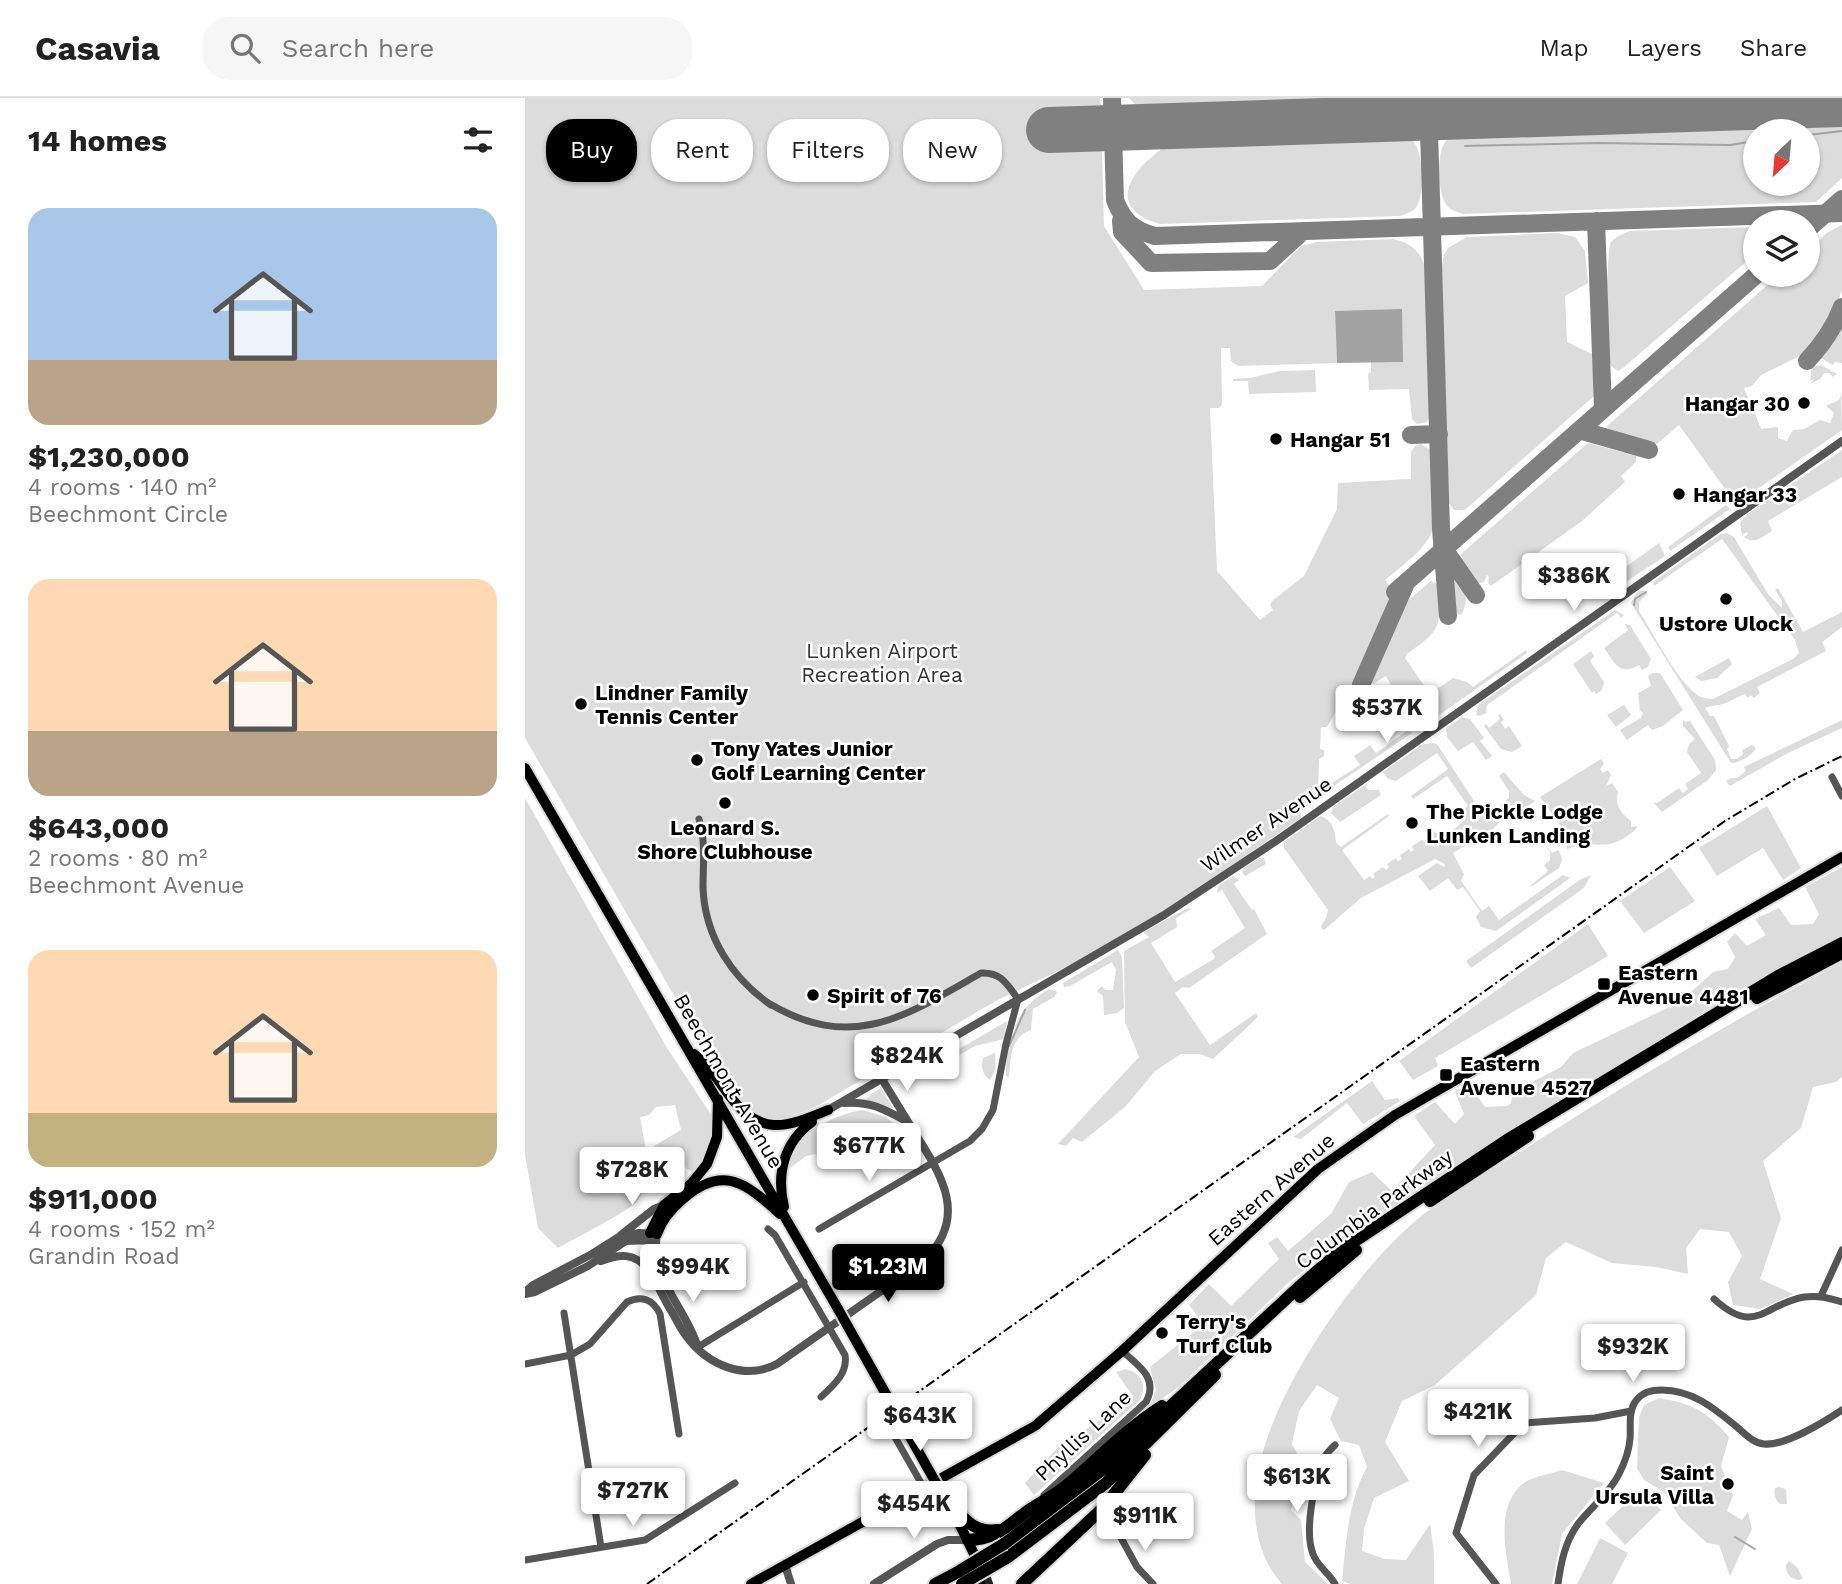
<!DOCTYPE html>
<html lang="en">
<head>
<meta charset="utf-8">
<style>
  :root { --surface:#fff; --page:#f6f6f6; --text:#222; --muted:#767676; --line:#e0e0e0; --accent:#000 }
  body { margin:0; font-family:"Work Sans",sans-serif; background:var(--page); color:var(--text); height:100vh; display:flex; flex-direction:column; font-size:26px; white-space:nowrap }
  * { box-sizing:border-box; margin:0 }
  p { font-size:23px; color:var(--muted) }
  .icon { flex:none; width:38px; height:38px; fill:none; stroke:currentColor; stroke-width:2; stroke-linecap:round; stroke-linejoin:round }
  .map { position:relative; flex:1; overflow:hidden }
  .panel { display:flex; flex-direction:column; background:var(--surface); width:525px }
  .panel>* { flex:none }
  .hud { position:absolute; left:21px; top:21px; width:665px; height:63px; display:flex; gap:14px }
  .needle { width:46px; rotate:206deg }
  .buttons { position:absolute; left:1218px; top:21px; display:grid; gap:14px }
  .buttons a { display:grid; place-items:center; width:77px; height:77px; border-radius:50%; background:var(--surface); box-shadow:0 2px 5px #0004; font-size:35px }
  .price { position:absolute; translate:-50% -60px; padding:0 16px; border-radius:7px; background:#fff; color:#222; font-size:23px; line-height:46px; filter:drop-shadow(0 2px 4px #0008) }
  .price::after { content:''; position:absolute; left:50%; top:42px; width:21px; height:16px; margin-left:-10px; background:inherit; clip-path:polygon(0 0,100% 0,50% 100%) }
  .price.on { background:var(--accent); color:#fff }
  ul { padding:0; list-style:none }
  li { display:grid; align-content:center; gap:14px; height:371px; padding:0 28px }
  li span { display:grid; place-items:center; height:217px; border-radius:21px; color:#555 }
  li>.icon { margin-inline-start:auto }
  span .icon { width:126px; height:126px; fill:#fffc; stroke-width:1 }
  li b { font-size:30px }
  h2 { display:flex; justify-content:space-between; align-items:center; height:84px; padding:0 28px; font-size:30px }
  .chip { padding:0 24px; border-radius:28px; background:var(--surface); box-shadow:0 2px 5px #0004; font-size:24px; line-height:63px }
  .chip.on { background:var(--accent); color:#fff }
  header { display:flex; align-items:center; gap:42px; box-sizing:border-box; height:98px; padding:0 35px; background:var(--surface); border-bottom:2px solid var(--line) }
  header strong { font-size:33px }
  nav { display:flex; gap:38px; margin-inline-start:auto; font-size:24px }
  .search { width:490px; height:63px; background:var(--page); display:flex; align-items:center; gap:18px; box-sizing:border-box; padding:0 24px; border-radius:28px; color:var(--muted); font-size:26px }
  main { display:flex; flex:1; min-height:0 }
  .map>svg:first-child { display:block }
</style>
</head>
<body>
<header>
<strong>Casavia</strong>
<div class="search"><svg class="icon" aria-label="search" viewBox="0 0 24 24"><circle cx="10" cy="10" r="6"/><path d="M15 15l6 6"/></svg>Search here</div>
<nav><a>Map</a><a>Layers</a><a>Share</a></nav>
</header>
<main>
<section class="panel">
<h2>14 homes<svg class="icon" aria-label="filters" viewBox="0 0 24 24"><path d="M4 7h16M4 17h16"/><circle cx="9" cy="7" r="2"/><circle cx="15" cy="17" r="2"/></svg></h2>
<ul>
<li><span style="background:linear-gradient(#a9c7e8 70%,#b9a48a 0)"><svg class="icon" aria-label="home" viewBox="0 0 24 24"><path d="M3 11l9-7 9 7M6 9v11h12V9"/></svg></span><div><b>$1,230,000</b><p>4 rooms · 140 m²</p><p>Beechmont Circle</p></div></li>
<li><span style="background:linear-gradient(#ffd9b3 70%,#b9a48a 0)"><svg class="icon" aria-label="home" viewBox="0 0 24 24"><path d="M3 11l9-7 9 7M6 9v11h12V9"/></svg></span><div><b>$643,000</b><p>2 rooms · 80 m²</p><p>Beechmont Avenue</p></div></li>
<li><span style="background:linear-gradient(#ffd9b3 75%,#c2b280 0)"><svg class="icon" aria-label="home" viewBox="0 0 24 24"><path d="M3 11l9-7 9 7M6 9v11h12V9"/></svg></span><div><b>$911,000</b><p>4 rooms · 152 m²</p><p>Grandin Road</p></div></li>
</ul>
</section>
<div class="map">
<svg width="1317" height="1486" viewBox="0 0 1317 1486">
  <rect width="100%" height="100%" fill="#fff"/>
  <path fill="#dcdcdc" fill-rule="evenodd" d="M0 0H575L576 8 567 16 524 17V47L569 46 574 49 577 54 579 128 619 192 737 188 776 148 792 144 868 141C887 145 896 154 901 172L906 317 902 324 892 326 887 321 884 291 844 292 843 276 846 274V264H878L810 213 812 265 713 268 706 263 705 250H696L697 306 694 310H685L692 473 735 522 748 512 745 507 747 503 779 478 812 411 813 385 886 381V354L890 348 896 346 906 352C910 371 914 424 904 440 894 456 874 470 860 482L873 499 832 590 819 599 802 629H796L795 651 799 652V658L794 661 793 694 801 690 803 694 776 713V720L652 805 545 867 469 904 292 1008 265 1020 251 1022 236 1019 215 1000 154 906 0 640Z
    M604 0H883L879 3 633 13 611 7Z
    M1317 22V80L1291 104 938 116C933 114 927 113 923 109 912 98 911 54 921 43 925 38 930 36 935 35ZM1230 33H1283V86H1230Z
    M873 37C879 38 884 39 888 43 899 55 900 100 890 111 885 115 880 116 875 118L635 126C595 115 594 90 622 63 633 54 640 46 654 44Z
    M1317 127V192L1306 221 1294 241 1277 257 1236 277 1227 288 1219 290 1223 300 1218 303 1221 307 1226 305 1236 331 1253 329V340L1262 343 1268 332 1279 331 1295 322 1305 325 1309 315 1301 308 1314 302 1316 296 1317 332 1211 406 1154 327 1132 346 1083 333 1082 328 1254 177H1283V152L1303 134Z
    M1230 129V156L1098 270 1093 273C1089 270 1086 269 1085 265 1080 254 1081 153 1086 144 1091 138 1098 136 1105 133Z
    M1032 135 1050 139 1060 153 1063 185 1040 198 1042 244 1067 256 1069 298 940 412H929L924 405 916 172 919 157 923 150 942 139Z
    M1317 226V265L1310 264 1308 267 1294 259 1308 243Z
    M1296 267 1312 276 1308 279 1304 275H1299L1295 281 1285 286 1289 281 1285 283 1287 268Z
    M790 272 791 294 724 296 723 283H708V281L725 280 755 273Z
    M1063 345 1111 358V364L1096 378 1100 384 1057 423 966 488 963 485 964 479 962 477 959 484 950 486 938 470 936 456Z
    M1317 352V379L1243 423 1247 433C1237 439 1229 447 1219 439L1223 436 1222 434 1217 437 1215 424 1224 415Z
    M1201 407 1205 411 1145 453 1143 449Z
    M1202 435 1209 439 1243 496 1257 510V503L1250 492 1253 490 1278 534 1317 514V529L1297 544 1301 553 1232 589 1235 595 1229 600 1225 597 1223 600 1220 596C1211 599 1207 603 1198 606 1192 608 1187 607 1180 610L1185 618H1189L1204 648 1202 651 1206 661H1212L1218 656 1217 652 1227 647 1231 650C1228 657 1214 665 1206 665L1106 505 1112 494 1118 492 1123 495 1114 504V513C1130 538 1149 578 1172 597 1177 600 1183 601 1188 601L1268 561 1274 555 1270 542 1197 441 1129 488 1128 484 1187 442 1196 436Z
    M1134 445 1140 458 1099 485 1095 479 1098 471Z
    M1082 474 1091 486 1086 489 1081 488 1064 501 1057 491Z
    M931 478C940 492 945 501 936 517L930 515C923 506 922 488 927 479Z
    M906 483 914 487C915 530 918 530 882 556L880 560 905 596 928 580 942 584 948 589 1001 552 1002 555 893 632 885 625 871 605 860 603 856 597 867 589 861 578 848 586 845 581 879 506Z
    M1090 512 1099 517 1096 520 1092 515 962 607 961 615 955 618 951 617 953 607Z
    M1100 526 1105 527 1126 561 1123 569 1117 572 1114 567C1094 579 1090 565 1079 550L1103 532Z
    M1066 553 1069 558 1065 563 1079 584 1077 592 1071 596 1069 593 1067 595 1048 566Z
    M1204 560 1207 566 1192 580 1176 583 1170 579Z
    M1128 575H1135L1158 612 1138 628 1127 632 1123 627 1102 642 1095 632 1116 620 1118 615 1115 612 1113 595 1126 588 1123 578Z
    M1099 607 1106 617 1091 629 1082 617Z
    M975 616 979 622 976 624 980 631 984 628 997 648 987 654 976 651 959 628 961 626 964 630 975 621 973 617Z
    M937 619 945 621 959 640 955 643 967 658 961 662 948 644 933 653 922 639 921 630Z
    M1158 622 1161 624 1165 623 1190 662 1191 672 1183 682 1137 714 1128 704 1132 705 1154 690 1158 695 1163 691 1160 686 1176 675 1162 654 1164 646 1170 641 1158 628Z
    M1317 622V630L1261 656 1205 688 1201 683 1206 680H1212L1221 673 1219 669Z
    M883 632 887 635 806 690 805 686 835 667 829 658 845 647 851 655Z
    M907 645 912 646 960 720 984 700V693L974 678 979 674 999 697 1010 703 997 712H987L968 731 928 755 939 776 936 783 957 813 964 808 974 822 1038 777 1045 780 971 833 956 829 951 819 955 813 938 789 932 792 923 780 905 793 893 778 912 765 919 769 920 766 910 761 836 800 799 832 797 831 796 828 801 820 803 812 759 750V744L796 718C808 723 810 733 811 744L816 749 863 716 864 718 817 752 839 782 845 778 847 781 850 779 848 776 858 769 861 772 864 769 862 766 871 760 873 763 877 761 875 757 884 751 886 754 889 752 887 748 897 742 900 744 903 742 901 739 909 733 912 736 915 734 919 739 928 737 927 733 940 722 937 713 943 708 922 678 888 701 886 698 923 671 912 655 871 683 863 681 858 674 898 646Z
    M1076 661 1079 666 1075 671 1078 675 1083 672 1086 677 1081 688 1087 685 1093 694C1089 706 1096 716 1106 723V729L1112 728 1111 731C1082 758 1071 739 1042 751L1041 747 1046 743 1015 699Z
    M843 685 841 688 843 692H854L856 697 815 724 806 715 808 709Z
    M0 700 142 950 191 1024 192 1039 173 1078 129 1048 156 1032 150 1007 131 1009 124 1017 115 1019C119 1044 130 1080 112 1103 106 1112 47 1142 33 1150L13 1130 0 1057Z
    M1242 708 1276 770 1258 782 1238 750 1192 778 1174 750Z
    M1016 742 1027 755 1034 752 1037 762 1034 770 1007 788H1005L1023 773 1019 767 1025 762V754Z
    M734 760H739L741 766 720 778 717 774 719 770Z
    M1145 769 1170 803 1119 835 1095 803Z
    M1317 769V839L1179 913 829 1133 765 1183 654 1289 624 1309 631 1292 625 1269 679 1226 664 1207 684 1186 706 1208 754 1161 743 1145 752 1139 763 1153 806 1116 824 1084 847 1074 867 1093 910 1047 889 1018 910 1004 930 1026 939 1016 930 994 943 984 960 1009 982 1008 986 1005 988 994 1036 969 1048 955 1155 904 1188 874 1203 871 1210 859 1202 844 1210 835 1222 848 1241 837 1230 821 1254 810 1266 827 1288 826 1294 816 1280 789Z
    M1066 777 1059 790 946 870 941 863 1056 781Z
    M708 778 714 782 709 786 727 812 729 811 742 836 664 890 658 889 650 895 685 947 731 915 733 919 688 961 675 956H656L630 973 600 1009 557 1044 548 1040 541 1048 533 1046 614 959 600 924 599 853 624 839 618 834 663 810 666 811 651 820 652 829 626 845 650 884 689 861 690 858 686 853 720 830 697 792 692 795 693 788Z
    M1063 826 1083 858 910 960 913 968 888 982 874 963Z
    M593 852 597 859 599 910 592 915 579 917 578 898 572 893 577 888 580 892H588L591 872 587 864 545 888 539 889 538 885Z
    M1317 864V979L1311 984 1288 989 1276 1030 1238 1063 1256 1120 1235 1181 1268 1196 1235 1211 1208 1207 1203 1184 1217 1158 1204 1134 1175 1131 1161 1150 1163 1176 1131 1169 1087 1165 1041 1144 1021 1160 1011 1197 910 1287 877 1303 860 1344 884 1383 849 1400 839 1431 837 1453 860 1461 881 1462 905 1426 909 1455V1486H825L817 1483C821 1445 823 1403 842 1369L834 1347 816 1343 805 1321 814 1300 792 1287 774 1313 767 1346 778 1367 766 1412 776 1422 780 1464 803 1486H757C724 1449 725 1394 739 1350 762 1274 836 1165 899 1116 932 1090 971 1070 1006 1047 1107 982 1211 921 1317 864Z
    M524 891 532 894 529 899 508 911 506 932C485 939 486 960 484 979L481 978C480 953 489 933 501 912L489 932C495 913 507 901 524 891Z
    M482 923 479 941 450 948 408 972 402 970Z
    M470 955C471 968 472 970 465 982 458 977 455 968 458 960Z
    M847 983 860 1002 873 1000 875 1003 838 1026 822 1005 776 1041 768 1039Z
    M356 990 368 1010 367 1011 339 1002 348 996 337 1001Z
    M338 1012 361 1019 375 1031 314 1061 308 1071 290 1056 281 1058 264 1071C266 1064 267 1055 271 1049 282 1030 318 1014 338 1012Z
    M601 1271C617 1276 622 1286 615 1302L509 1397 500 1385 535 1347 595 1310 608 1298 591 1274Z
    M1134 1300C1169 1306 1181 1313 1204 1339L1196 1368 1208 1397 1202 1413 1217 1422 1223 1414 1227 1431 1205 1478 1194 1447 1182 1445 1156 1421 1138 1393 1119 1382 1112 1370 1114 1319 1119 1307Z
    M1037 1372 1079 1385 1037 1436 1027 1486H986C981 1454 969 1407 1000 1384 1010 1378 1026 1376 1037 1372Z
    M1254 1389 1261 1391 1262 1406H1255C1251 1403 1248 1396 1250 1390Z
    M1116 1391 1136 1412 1100 1447 1080 1425Z
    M1075 1440 1103 1455 1087 1486H1052Z
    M1264 1463 1272 1469 1278 1481 1273 1482C1265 1480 1260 1475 1261 1467Z"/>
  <path fill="#a3a3a3" d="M877 211 878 264 812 265 810 213Z"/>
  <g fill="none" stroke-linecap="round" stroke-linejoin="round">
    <path stroke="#a3a3a3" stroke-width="2" d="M1283 37 1317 33
      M940 48 1073 45 1205 47 1230 43
      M1109 507 1110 501 1121 494
      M484 948 500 912
      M1210 1439 1230 1451"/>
    <path stroke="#808080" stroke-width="18" d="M587 0 590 102C598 123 608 132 630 138L1317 115
      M903 0 916 431 923 518
      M596 123 597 134 626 165 745 163 778 133
      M1071 123 1078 311
      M1283 131 1317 101
      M1282 263C1297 247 1309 230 1317 209
      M1054 332 1124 352
      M886 337 914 336
      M919 451 951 497
      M870 494 1231 177
      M836 587 881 485"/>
    <path stroke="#808080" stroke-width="46" d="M524 32 1317 6"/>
    <g stroke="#dbdbdb" stroke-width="14">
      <path id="primary" d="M226 1486 510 1328 597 1253 793 1071 870 1017 1317 759"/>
    </g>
    <g stroke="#dbdbdb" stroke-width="14">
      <path id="trunk" d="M0 670 313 1211
        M169 956C186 970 191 980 204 997 235 1039 260 1030 303 1012
        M259 1109C251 1076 259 1044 287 1024
        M125 1135 139 1107 166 1086 182 1066 192 1039 193 1001
        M132 1136C137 1122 146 1111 158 1101 198 1066 221 1085 255 1116
        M427 1411 453 1464 455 1486"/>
    </g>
    <g stroke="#dbdbdb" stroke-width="16">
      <path id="motorway" d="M1232 900 1317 855
        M905 1103 1003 1038
        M775 1199 831 1152
        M420 1400C436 1417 447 1436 473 1432
        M443 1442C473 1441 481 1428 504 1412 516 1404 530 1397 541 1388 573 1361 602 1330 637 1308
        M479 1446 577 1372 775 1188 815 1153 982 1042 1255 877 1317 845
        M483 1459 581 1385 690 1277
        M410 1486 433 1474
        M497 1486 578 1410 620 1357"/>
    </g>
    <path stroke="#555" stroke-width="7" d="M1307 679 1317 698
      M174 721C181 744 178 766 178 790 180 839 207 880 246 907
      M245 906C329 955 382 917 456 875 476 874 482 886 493 901L481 946 468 1012 457 1031 445 1043 294 1131
      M243 1131 250 1137 320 1257C323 1275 309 1287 296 1299
      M1296 1198 1317 1152
      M1189 1201C1231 1239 1239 1206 1279 1199 1293 1197 1304 1200 1317 1204
      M39 1215 76 1449
      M173 1249 279 1184
      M0 1266 46 1257 65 1246 102 1204C116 1197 128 1201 135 1216L154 1336
      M367 1334 399 1390
      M810 1347C805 1352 799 1357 797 1364 789 1387 779 1433 788 1456 792 1468 804 1475 810 1486
      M519 1397 621 1304C634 1280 613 1267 597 1253
      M595 1438 612 1469 628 1486
      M0 1462 120 1442 210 1385
      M971 1486 931 1435 949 1377 999 1325 1070 1320 1106 1313
      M1033 1486C1036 1464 1040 1444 1053 1426 1066 1409 1084 1396 1094 1376 1099 1366 1104 1353 1105 1341 1106 1329 1103 1315 1110 1304 1117 1294 1126 1292 1137 1292 1168 1292 1190 1311 1212 1329 1220 1336 1228 1345 1239 1346 1260 1348 1299 1324 1317 1312"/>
    <path stroke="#555" stroke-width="8" d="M319 1005C345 1003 359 1011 381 1023
      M303 1012 639 817 751 743 1317 343
      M125 1135C118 1165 131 1186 145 1211 151 1220 155 1231 162 1239 183 1267 220 1283 252 1266L399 1163C443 1120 418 1079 391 1037 380 1018 368 1000 357 981
      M96 1137 129 1111 139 1107
      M76 1163C94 1156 110 1154 123 1172
      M0 1194 8 1187 67 1156 94 1139 114 1135 132 1136C124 1179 160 1209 172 1247
      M0 1196 10 1194 63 1168 101 1143 128 1142
      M260 1467 266 1486
      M349 1486 412 1446 423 1442H443"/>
    <path stroke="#222" stroke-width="10" d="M456 1467 463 1486"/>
    <use href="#primary" stroke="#000" stroke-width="10"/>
    <use href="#trunk" stroke="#000" stroke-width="10"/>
    <use href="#motorway" stroke="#000" stroke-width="12"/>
    <path stroke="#000" stroke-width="2" stroke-dasharray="10 3.5 2 3.5" stroke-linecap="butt" d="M122 1486 1200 723 1270 681 1317 658"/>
    <g stroke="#dbdbdb" stroke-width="14" stroke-linecap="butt">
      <path id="trunk-bridge" d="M313 1211 415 1392"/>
    </g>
    <g stroke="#dbdbdb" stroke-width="16" stroke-linecap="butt">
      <path id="motorway-bridge" d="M433 1474 479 1446
        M437 1486 483 1459"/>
    </g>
    <use href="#trunk-bridge" stroke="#000" stroke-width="10"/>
    <use href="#motorway-bridge" stroke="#000" stroke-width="12"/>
  </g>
  <g fill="#000" stroke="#fff" stroke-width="2.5">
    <circle cx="1279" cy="305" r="7"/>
    <circle cx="751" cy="341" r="7"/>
    <circle cx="1154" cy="396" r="7"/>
    <circle cx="1201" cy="501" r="7"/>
    <circle cx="56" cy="606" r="7"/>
    <circle cx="172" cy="662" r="7"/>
    <circle cx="200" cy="705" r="7"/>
    <circle cx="887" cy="725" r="7"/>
    <rect x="1072" y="879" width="14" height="14" rx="3.5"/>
    <circle cx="288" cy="897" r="7"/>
    <rect x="914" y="970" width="14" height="14" rx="3.5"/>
    <circle cx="637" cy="1235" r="7"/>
    <circle cx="1203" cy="1386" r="7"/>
  </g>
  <g text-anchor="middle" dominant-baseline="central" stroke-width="5" stroke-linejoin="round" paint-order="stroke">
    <g font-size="21" font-weight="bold" fill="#000" stroke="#fff" text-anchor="start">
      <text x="1265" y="305" text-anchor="end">Hangar 30</text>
      <text x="765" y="341">Hangar 51</text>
      <text x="1168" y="396">Hangar 33</text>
      <text x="1201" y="525" text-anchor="middle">Ustore Ulock</text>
      <text x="70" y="594">Lindner Family<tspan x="70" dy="24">Tennis Center</tspan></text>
      <text x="186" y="650">Tony Yates Junior<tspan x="186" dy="24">Golf Learning Center</tspan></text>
      <text x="901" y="713">The Pickle Lodge<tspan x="901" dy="24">Lunken Landing</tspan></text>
      <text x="200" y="729" text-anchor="middle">Leonard S.<tspan x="200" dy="24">Shore Clubhouse</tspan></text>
      <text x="1093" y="874">Eastern<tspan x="1093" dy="24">Avenue 4481</tspan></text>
      <text x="302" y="897">Spirit of 76</text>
      <text x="935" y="965">Eastern<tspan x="935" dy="24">Avenue 4527</tspan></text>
      <text x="651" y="1223">Terry's<tspan x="651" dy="24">Turf Club</tspan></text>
      <text x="1189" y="1374" text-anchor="end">Saint<tspan x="1189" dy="24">Ursula Villa</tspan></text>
    </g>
    <g font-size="21" fill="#333" stroke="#fff">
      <text x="357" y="552">Lunken Airport<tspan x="357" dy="24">Recreation Area</tspan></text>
    </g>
    <g font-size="21" fill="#000" stroke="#fff">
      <text transform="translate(741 726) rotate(-34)">Wilmer Avenue</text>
      <text transform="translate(204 983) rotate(60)">Beechmont Avenue</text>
      <text transform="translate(746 1091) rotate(-41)">Eastern Avenue</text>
      <text transform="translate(849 1111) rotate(-36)">Columbia Parkway</text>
      <text transform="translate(558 1337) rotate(-43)">Phyllis Lane</text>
    </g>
  </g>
</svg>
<div class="buttons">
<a><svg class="needle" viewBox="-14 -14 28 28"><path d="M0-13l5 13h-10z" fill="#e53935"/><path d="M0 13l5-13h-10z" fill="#767676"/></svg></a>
<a><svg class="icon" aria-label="layers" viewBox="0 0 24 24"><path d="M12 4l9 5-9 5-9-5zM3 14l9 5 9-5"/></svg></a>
</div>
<b class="price" style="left:1049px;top:515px">$386K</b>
<b class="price" style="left:862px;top:647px">$537K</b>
<b class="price" style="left:382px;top:995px">$824K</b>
<b class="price" style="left:344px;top:1085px">$677K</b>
<b class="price" style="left:107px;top:1109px">$728K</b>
<b class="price" style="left:168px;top:1206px">$994K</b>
<b class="price on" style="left:363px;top:1206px">$1.23M</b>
<b class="price" style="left:1108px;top:1286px">$932K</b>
<b class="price" style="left:953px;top:1351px">$421K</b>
<b class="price" style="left:395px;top:1355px">$643K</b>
<b class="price" style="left:772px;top:1416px">$613K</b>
<b class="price" style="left:108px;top:1430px">$727K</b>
<b class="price" style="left:389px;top:1443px">$454K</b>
<b class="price" style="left:620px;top:1455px">$911K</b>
<div class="hud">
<a class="chip on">Buy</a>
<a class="chip">Rent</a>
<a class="chip">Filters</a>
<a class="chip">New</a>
</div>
</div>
</main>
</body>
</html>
